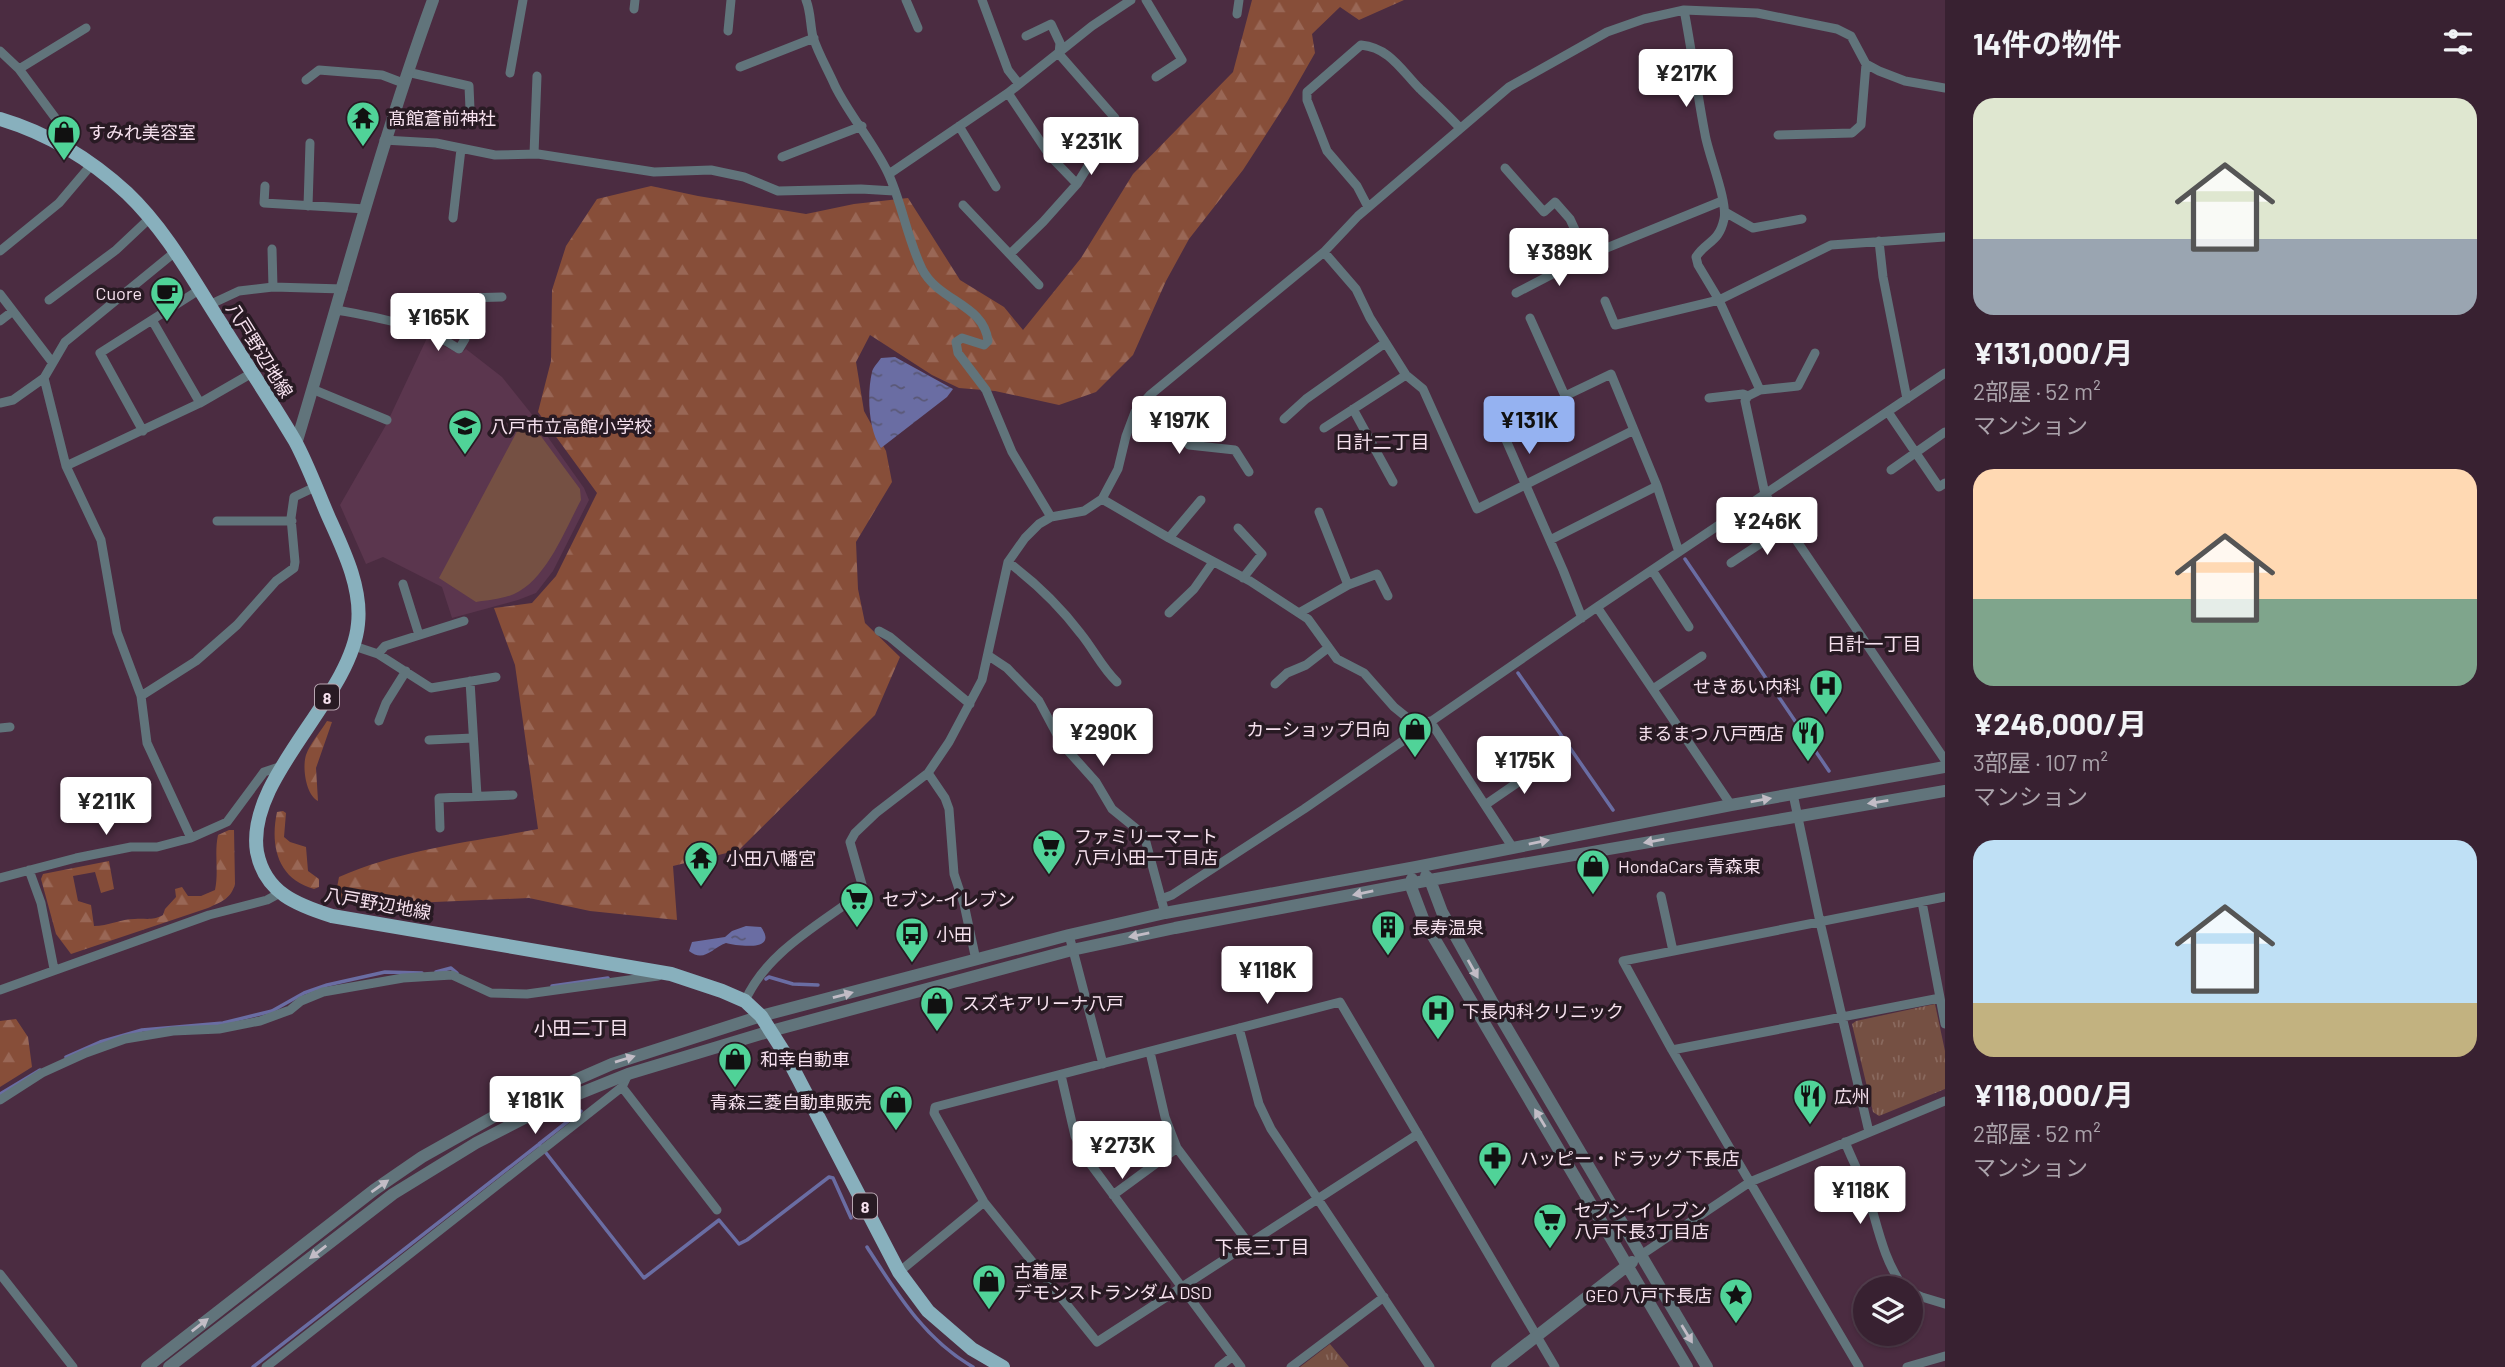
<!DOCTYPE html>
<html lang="ja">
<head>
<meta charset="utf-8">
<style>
  :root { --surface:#382131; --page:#432e3d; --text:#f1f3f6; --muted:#aba3ab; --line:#523e4d; --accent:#95b2f1 }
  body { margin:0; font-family:Barlow,"Noto Sans JP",sans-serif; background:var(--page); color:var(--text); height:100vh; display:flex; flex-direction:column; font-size:26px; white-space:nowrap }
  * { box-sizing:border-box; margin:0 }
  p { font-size:23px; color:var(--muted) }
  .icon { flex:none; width:38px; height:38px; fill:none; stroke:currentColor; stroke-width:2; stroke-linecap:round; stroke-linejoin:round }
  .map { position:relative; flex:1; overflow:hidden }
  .panel { display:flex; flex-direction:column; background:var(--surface); width:560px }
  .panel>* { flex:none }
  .fabs { position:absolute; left:1853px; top:1276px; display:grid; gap:14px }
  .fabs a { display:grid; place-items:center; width:70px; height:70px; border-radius:50%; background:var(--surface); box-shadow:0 2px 5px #0004,0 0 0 2px var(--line); font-size:35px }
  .price { position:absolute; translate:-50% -60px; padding:0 16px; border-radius:7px; background:#fff; color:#222; font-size:23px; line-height:46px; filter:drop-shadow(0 2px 4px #0008) }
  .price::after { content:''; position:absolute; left:50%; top:42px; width:21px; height:16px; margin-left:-10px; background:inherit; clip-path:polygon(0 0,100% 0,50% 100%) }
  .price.active { background:var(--accent); color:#111 }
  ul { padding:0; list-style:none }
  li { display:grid; align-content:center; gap:14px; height:371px; padding:0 28px }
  li span { display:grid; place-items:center; height:217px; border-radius:21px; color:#555 }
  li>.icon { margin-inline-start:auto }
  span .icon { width:126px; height:126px; fill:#fffc; stroke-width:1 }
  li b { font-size:30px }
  h2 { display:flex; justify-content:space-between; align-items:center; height:84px; padding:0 28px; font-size:30px }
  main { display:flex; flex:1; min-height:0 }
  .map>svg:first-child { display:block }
</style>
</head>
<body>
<main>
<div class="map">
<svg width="1945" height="1367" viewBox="0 0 1945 1367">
  <defs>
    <pattern id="forest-firs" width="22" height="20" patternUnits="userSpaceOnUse" patternTransform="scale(1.75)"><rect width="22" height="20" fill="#874e39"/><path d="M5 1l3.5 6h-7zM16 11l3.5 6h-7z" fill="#996756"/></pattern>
    <pattern id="park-tufts" width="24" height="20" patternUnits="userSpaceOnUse" patternTransform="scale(1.75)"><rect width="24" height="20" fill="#755043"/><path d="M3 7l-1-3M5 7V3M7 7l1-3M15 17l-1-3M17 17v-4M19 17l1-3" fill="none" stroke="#89695e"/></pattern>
    <pattern id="water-ripples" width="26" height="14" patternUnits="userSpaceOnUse" patternTransform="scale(1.75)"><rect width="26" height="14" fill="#6a6da3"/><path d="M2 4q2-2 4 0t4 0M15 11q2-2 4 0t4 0" fill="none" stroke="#5a5876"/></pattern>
  </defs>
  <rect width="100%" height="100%" fill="#4b2c41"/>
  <path fill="#5b364e" d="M427 338 460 354 466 349 502 377 530 412 584 488 589 500 553 571 536 593 518 600 452 618 442 587 383 557 366 564 340 505 386 425Z"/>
  <path fill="url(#forest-firs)" d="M1252 0H1404L1359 20 1340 7 1312 34 1315 53 1287 102 1243 170 1189 239 1166 281 1133 355 1096 392 1059 405 995 391 959 388 932 375 870 335 856 362 864 411 886 451 892 482 856 542 858 589 865 623 900 657 875 715 739 850 673 866 677 920 590 911 529 898 365 905 335 898 339 877C402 849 471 842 538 829L515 665 494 608 532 603 556 576 597 493 538 412 551 361 552 290 566 246 597 199 651 186 698 196 806 214 854 204 908 198 960 280 1004 307 1023 330 1081 258 1133 174 1233 72Z
    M327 721 332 722 316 768 318 801C306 795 302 768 306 755 310 744 320 732 327 721Z
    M283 811 286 813 284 837 290 842 306 847 308 871 319 879V887L314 889C277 879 270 845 277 812Z
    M229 830H234L235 884C231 899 221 902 208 908L71 954 56 934 41 879 43 874 109 861 114 889 101 893 95 872 73 876 78 901 91 905 94 926C108 926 121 919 135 919 146 918 152 921 163 915L165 909 176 897 175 889 182 887 188 896H201L215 890C219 871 214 854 218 835Z
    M16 1019 28 1037 32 1067 0 1087V1021Z"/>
  <path fill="url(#park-tufts)" d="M1935 1004 1945 1051V1089L1879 1116 1873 1112 1852 1024 1856 1021Z
    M1330 1344 1349 1367H1300Z"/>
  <path fill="#755043" d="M523 420H529L580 489 581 500C565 530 546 580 514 594 502 599 488 600 476 602L439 578Z"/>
  <path fill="url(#water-ripples)" d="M895 357 953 389 947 397 881 448C868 430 867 393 872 372 873 367 878 363 881 358Z
    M746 926 761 927C779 952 738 946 726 943 712 948 704 963 689 951L692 942 725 937 732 931Z"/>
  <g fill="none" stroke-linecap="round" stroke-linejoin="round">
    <path stroke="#6a6da3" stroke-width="3.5" d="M1685 559 1829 771
      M1518 673 1613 810
      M436 972 451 968 457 973
      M766 979 769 977 793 984 818 985
      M552 986 608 978
      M66 1057 100 1042 142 1030 223 1023 272 1011 304 993 327 985 385 972 422 973
      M0 1094 40 1070
      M581 1111 539 1144 644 1278 719 1220 739 1244 747 1240 829 1177 833 1178 851 1218
      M867 1247C896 1292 924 1339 973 1367
      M253 1367 538 1145"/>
    <path stroke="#61747b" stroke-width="9" d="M806 0C811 12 810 25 813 37 818 53 828 70 835 86 850 116 873 142 888 173 902 203 907 238 922 269 939 302 984 304 988 341L984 345 962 338 956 342 958 353 986 390 1012 452 1051 517
      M906 0 918 28
      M982 0 1008 70 1019 84
      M1146 0 1182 60 1156 77
      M634 9 635 0
      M1684 10C1692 51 1697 93 1705 134 1708 154 1728 201 1724 219 1719 243 1706 241 1696 257L1698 265 1719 300 1760 390 1748 396 1745 401 1765 494 1945 760
      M1237 14 1239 0
      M728 31 731 0
      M1026 36 1051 24 1060 43 1059 54 1115 118V123L1077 184
      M0 51 19 69 62 127 61 144
      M740 67 814 38
      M19 69 86 28
      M407 72 469 86 470 109
      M510 73 523 0
      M306 80 319 70 382 75 403 83
      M1008 93 1050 156 1077 184 1043 222 1010 254
      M959 126 996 187
      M1778 135 1852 133 1861 125 1866 64
      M384 140 436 143 495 155 538 154 654 172 711 170 744 177 778 191 861 189 894 191
      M534 154 537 76
      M782 157 862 126
      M1505 168 1544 212 1555 202 1570 219 1587 256 1722 201
      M889 174 1008 93 1092 26 1131 0
      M265 186 264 203 366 209
      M963 205 1039 285
      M308 206 310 143
      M1368 207 1357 186 1327 151 1307 100V92L1361 45C1390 48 1401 70 1420 89 1434 102 1447 114 1460 128
      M1725 212 1753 228 1802 219
      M453 218 461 149
      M1879 241 1883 277 1907 399
      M272 249 273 287
      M0 251 59 203 92 164
      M175 252 65 342 44 378 66 466 101 540 117 632 141 696 147 743 191 838
      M1324 252 1356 289 1370 318 1406 375 1423 389 1477 509 1634 430
      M1516 293 1587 256
      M0 294 52 362
      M49 300 116 250 150 218
      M1605 301 1615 325 1719 300 1831 245 1945 237
      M209 305 239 291 273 287 343 289
      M337 310C379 318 423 325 459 349L465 339 466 298 502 297
      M1530 318 1565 396 1611 374 1657 486 1679 552
      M152 320 200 403
      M0 321 13 311
      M312 389 387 420
      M1760 390 1798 386 1815 353
      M1150 395 1189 445 1235 450 1249 472
      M1709 398 1743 394 1748 396
      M0 403 13 400 44 378
      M1353 409 1393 482
      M1888 412 1939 487 1945 483
      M1284 419 1306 399 1385 343
      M1324 428 1406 375
      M143 431 100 353 199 290
      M1506 440 1563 570 1582 618
      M66 466 200 403 252 373
      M1891 470 1945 432
      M1102 499 1169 538 1250 581 1308 619 1337 659 1364 673 1394 707 1420 728
      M1319 512 1348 585
      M217 521H292
      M1238 528 1262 554 1243 578
      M1169 538 1201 500
      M1550 540 1657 486
      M1008 562C1036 583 1060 606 1081 634 1094 650 1102 668 1117 682
      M1731 563 1787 526
      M1652 570 1689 627
      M403 584 419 635
      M1597 607 1731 805
      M1169 613 1194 589 1213 562
      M1299 613 1348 585 1377 574 1388 596
      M879 631 890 637 970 704
      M354 646 378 654 431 688 496 677
      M378 654 385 646 464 621
      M989 656 1007 668 1039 701 1062 744 1096 782 1112 809 1144 835 1165 913
      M470 681 477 796
      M1275 684 1287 673 1306 665 1328 648
      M1653 689 1702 656
      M141 696 196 661 237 625 276 581 294 568 295 562 291 518 294 497 315 487
      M379 721 386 703 406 671
      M1430 721 1513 848
      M0 728 10 727
      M429 740 473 738
      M928 773 945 798 949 809 954 874 964 904 976 960
      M1793 794 1820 922 1869 1132
      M1485 805 1546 763
      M440 828 439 798 513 795
      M29 870 41 903 54 969
      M0 878 76 858 131 847H157L191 838 227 822 264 772 282 766
      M1661 896 1673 951
      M1161 899 1172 895 1304 809 1597 607 1945 373
      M1922 902 1945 1024
      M1069 935 1103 1064
      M0 990 209 915 267 900 280 893
      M745 1001C766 953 817 926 857 896L863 888 850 842 855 833 876 813 928 773 949 742 982 680 1008 562 1025 538 1039 524 1051 517 1084 511 1102 499 1118 469 1126 436 1135 412 1150 395 1324 252 1358 216 1509 87 1607 32 1644 19 1684 10 1757 13 1837 29 1851 36 1866 64 1879 71 1905 81 1945 88
      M1239 1028 1259 1104 1271 1129 1430 1367
      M1672 1050 1940 998
      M1150 1052 1165 1117 1177 1148 1249 1244
      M1061 1075 1075 1136 1089 1162 1241 1367
      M622 1087 717 1210
      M0 1100 42 1073 86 1053 125 1039 173 1031 219 1029 260 1021 290 1010 301 1001 323 992 403 978 452 975 491 993 527 994 658 976
      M1418 1134 1097 1342 984 1202 934 1113 935 1107 1340 1002 1555 1367
      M1845 1142C1853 1162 1864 1182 1870 1202 1879 1233 1885 1262 1904 1288
      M1113 1195 1177 1148
      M1641 1255 1750 1182 1945 1101
      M899 1272 984 1202
      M0 1274 73 1367
      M1911 1292 1922 1297 1945 1304
      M266 1367 622 1087 628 1074
      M1219 1367 1233 1356
      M1291 1367 1384 1297
      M1859 1367 1672 1050 1623 961 1945 897
      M1907 1367 1945 1356"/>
    <path stroke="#61747b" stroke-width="12" d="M296 444C341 295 380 145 433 0
      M1426 876 1430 880 1442 912 1504 1023 1707 1367
      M1412 879 1410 884 1424 921 1687 1367
      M147 1367 374 1190 422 1157 502 1112 612 1064 761 1016 1069 935 1165 913 1416 867 1731 805 1945 767
      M169 1367 393 1194 476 1143 546 1107 628 1074 771 1031 1072 950 1175 928 1430 880 1945 791
      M1497 1367 1632 1262"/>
    <path stroke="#88b0bd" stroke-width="14" d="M0 119C47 133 90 159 127 193 166 230 193 280 222 325 246 364 272 402 295 441 308 465 318 493 329 518 344 551 362 588 358 624 351 698 245 778 257 852 265 893 297 905 332 916L671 974 722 991 745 1001 761 1016 787 1057 899 1272 928 1311 972 1349 1003 1367"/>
  </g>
  <defs><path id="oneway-solid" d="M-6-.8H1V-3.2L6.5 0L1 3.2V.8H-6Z" transform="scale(1.75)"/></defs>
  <g fill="#c2bcc6">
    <use href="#oneway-solid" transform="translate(1761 800) rotate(-10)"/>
    <use href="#oneway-solid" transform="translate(1878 802) rotate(171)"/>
    <use href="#oneway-solid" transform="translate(1654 841) rotate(170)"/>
    <use href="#oneway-solid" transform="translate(1539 842) rotate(-12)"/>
    <use href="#oneway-solid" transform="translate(1363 893) rotate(169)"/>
    <use href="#oneway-solid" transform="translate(1139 935) rotate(168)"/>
    <use href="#oneway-solid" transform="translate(1473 969) rotate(61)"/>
    <use href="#oneway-solid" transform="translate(843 995) rotate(-15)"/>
    <use href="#oneway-solid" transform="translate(625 1059) rotate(-17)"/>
    <use href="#oneway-solid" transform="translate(1540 1118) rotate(-121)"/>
    <use href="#oneway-solid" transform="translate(380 1186) rotate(-35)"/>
    <use href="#oneway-solid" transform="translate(318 1252) rotate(142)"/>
    <use href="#oneway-solid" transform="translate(200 1325) rotate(-38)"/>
    <use href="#oneway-solid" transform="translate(1687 1334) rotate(59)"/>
  </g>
  <defs>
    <g id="temple-pin" transform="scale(1.75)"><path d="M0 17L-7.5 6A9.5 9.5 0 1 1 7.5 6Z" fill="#50d398" stroke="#281a23"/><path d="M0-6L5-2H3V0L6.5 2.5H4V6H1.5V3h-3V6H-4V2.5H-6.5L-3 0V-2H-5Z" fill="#111"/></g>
    <g id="shop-pin" transform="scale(1.75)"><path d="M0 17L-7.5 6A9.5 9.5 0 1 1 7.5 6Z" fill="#50d398" stroke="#281a23"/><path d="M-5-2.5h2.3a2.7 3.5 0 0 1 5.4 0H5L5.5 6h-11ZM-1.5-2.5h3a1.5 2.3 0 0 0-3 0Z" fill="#111"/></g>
    <g id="cafe-pin" transform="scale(1.75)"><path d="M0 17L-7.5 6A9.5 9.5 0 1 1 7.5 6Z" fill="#50d398" stroke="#281a23"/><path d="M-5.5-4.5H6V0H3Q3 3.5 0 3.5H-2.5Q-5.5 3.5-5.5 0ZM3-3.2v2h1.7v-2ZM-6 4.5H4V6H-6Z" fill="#111"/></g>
    <g id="school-pin" transform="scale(1.75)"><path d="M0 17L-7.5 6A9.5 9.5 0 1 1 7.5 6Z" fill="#50d398" stroke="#281a23"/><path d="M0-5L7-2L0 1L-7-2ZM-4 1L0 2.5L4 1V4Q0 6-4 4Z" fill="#111"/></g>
    <g id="hospital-pin" transform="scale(1.75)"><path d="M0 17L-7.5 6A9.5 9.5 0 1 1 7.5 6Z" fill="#50d398" stroke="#281a23"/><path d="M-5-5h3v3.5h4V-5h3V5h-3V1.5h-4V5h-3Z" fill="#111"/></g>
    <g id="restaurant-pin" transform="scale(1.75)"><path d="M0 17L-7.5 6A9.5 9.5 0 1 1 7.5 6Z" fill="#50d398" stroke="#281a23"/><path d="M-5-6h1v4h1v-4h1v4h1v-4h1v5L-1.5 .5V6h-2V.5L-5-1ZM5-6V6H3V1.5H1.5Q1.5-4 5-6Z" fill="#111"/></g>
    <g id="supermarket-pin" transform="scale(1.75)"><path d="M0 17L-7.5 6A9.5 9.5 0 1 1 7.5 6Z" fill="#50d398" stroke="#281a23"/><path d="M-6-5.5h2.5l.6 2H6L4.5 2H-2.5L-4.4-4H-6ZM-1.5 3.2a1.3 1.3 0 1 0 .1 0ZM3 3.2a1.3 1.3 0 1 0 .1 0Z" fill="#111"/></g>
    <g id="building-pin" transform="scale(1.75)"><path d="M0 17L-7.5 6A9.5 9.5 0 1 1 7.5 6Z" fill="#50d398" stroke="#281a23"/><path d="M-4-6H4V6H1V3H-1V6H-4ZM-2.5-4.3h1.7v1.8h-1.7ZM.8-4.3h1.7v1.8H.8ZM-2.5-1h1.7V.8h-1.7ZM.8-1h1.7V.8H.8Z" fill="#111"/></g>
    <g id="bus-pin" transform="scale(1.75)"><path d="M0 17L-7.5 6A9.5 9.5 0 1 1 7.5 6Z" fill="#50d398" stroke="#281a23"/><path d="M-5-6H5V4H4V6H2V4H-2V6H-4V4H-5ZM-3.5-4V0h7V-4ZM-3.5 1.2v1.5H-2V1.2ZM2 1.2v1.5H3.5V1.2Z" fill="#111"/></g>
    <g id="pharmacy-pin" transform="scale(1.75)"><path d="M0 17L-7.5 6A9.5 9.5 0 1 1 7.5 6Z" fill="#50d398" stroke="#281a23"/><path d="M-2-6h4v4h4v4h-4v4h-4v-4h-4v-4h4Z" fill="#111"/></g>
    <g id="sight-pin" transform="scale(1.75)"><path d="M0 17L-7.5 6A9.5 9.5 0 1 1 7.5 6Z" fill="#50d398" stroke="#281a23"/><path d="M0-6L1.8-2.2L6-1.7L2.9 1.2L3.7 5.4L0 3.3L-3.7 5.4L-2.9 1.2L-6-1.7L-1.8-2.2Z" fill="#111"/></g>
  </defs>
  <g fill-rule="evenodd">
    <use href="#temple-pin" x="363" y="118"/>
    <use href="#shop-pin" x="64" y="132"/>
    <use href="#cafe-pin" x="167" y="293"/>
    <use href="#school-pin" x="465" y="426"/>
    <use href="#hospital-pin" x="1826" y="686"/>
    <use href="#shop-pin" x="1415" y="729"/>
    <use href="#restaurant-pin" x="1808" y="733"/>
    <use href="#supermarket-pin" x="1049" y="846"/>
    <use href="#temple-pin" x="701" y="858"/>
    <use href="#shop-pin" x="1593" y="866"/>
    <use href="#supermarket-pin" x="857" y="899"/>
    <use href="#building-pin" x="1388" y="927"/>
    <use href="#bus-pin" x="912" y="934"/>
    <use href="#shop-pin" x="937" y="1003"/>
    <use href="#hospital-pin" x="1438" y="1011"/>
    <use href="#shop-pin" x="735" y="1059"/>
    <use href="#restaurant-pin" x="1810" y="1096"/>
    <use href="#shop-pin" x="896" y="1102"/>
    <use href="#pharmacy-pin" x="1495" y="1158"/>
    <use href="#supermarket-pin" x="1550" y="1220"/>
    <use href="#shop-pin" x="989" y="1281"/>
    <use href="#sight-pin" x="1736" y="1295"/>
  </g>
  <g text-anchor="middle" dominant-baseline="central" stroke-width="7" stroke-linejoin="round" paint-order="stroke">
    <g fill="#281a23" stroke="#b9a6b2" stroke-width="2">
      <rect x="315" y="684.5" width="24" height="25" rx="5"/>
      <rect x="853" y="1193.5" width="24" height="25" rx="5"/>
    </g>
    <g font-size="16" font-weight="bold" fill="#f7e2ef">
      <text x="327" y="697">8</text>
      <text x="865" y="1206">8</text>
    </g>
    <g font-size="18" fill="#f7e2ef" stroke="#281a23" text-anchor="start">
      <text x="388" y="118">髙館蒼前神社</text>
      <text x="88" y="132">すみれ美容室</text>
      <text x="142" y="293" text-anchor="end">Cuore</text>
      <text x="490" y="426">八戸市立高館小学校</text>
      <text x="1801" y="686" text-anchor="end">せきあい内科</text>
      <text x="1390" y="729" text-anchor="end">カーショップ日向</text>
      <text x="1784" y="733" text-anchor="end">まるまつ 八戸西店</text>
      <text x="1074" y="836">ファミリーマート<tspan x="1074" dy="21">八戸小田一丁目店</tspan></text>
      <text x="726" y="858">小田八幡宮</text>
      <text x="1618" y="866">HondaCars 青森東</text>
      <text x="882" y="899">セブン-イレブン</text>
      <text x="1412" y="927">長寿温泉</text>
      <text x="936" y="934">小田</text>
      <text x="962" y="1003">スズキアリーナ八戸</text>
      <text x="1462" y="1011">下長内科クリニック</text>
      <text x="760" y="1059">和幸自動車</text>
      <text x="1834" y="1096">広州</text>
      <text x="872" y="1102" text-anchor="end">青森三菱自動車販売</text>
      <text x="1520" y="1158">ハッピー・ドラッグ 下長店</text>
      <text x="1574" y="1210">セブン-イレブン<tspan x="1574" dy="21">八戸下長3丁目店</tspan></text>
      <text x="1014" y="1271">古着屋<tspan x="1014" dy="21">デモンストランダム DSD</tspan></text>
      <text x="1712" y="1295" text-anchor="end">GEO 八戸下長店</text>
    </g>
    <g font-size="18" fill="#f7e2ef" stroke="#281a23">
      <text transform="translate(260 350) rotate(58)">八戸野辺地線</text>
      <text transform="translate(378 903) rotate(10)">八戸野辺地線</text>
    </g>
    <g font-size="19" fill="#f7e2ef" stroke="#281a23">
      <text x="1382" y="441">日計二丁目</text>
      <text x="1874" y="643">日計一丁目</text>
      <text x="581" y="1027">小田二丁目</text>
      <text x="1262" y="1246">下長三丁目</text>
    </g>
  </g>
</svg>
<div class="fabs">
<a><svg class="icon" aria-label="layers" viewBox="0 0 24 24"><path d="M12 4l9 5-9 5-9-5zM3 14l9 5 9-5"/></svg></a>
</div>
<b class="price" style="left:1686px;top:109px">¥217K</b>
<b class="price" style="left:1091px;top:177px">¥231K</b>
<b class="price" style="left:1559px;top:288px">¥389K</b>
<b class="price" style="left:438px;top:353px">¥165K</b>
<b class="price" style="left:1179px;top:456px">¥197K</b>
<b class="price active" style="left:1529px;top:456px">¥131K</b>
<b class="price" style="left:1767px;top:557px">¥246K</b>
<b class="price" style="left:1103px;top:768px">¥290K</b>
<b class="price" style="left:1524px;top:796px">¥175K</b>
<b class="price" style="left:106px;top:837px">¥211K</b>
<b class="price" style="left:1267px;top:1006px">¥118K</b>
<b class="price" style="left:535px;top:1136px">¥181K</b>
<b class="price" style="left:1122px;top:1181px">¥273K</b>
<b class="price" style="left:1860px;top:1226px">¥118K</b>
</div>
<section class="panel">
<h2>14件の物件<svg class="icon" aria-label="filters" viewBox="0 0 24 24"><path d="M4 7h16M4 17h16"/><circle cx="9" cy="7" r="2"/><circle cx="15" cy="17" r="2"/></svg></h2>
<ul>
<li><span style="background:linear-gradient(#dfe7d0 65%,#9aa5b1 0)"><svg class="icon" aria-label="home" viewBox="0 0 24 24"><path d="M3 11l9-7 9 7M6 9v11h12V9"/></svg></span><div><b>¥131,000/月</b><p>2部屋 · 52 m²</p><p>マンション</p></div></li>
<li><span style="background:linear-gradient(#ffd9b3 60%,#7fa58c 0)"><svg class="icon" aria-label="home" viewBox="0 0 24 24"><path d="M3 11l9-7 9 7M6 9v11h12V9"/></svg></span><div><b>¥246,000/月</b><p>3部屋 · 107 m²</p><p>マンション</p></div></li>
<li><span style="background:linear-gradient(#bfe0f5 75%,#c2b280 0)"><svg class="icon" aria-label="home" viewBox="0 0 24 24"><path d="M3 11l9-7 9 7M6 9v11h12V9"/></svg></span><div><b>¥118,000/月</b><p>2部屋 · 52 m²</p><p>マンション</p></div></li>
</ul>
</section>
</main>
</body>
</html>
